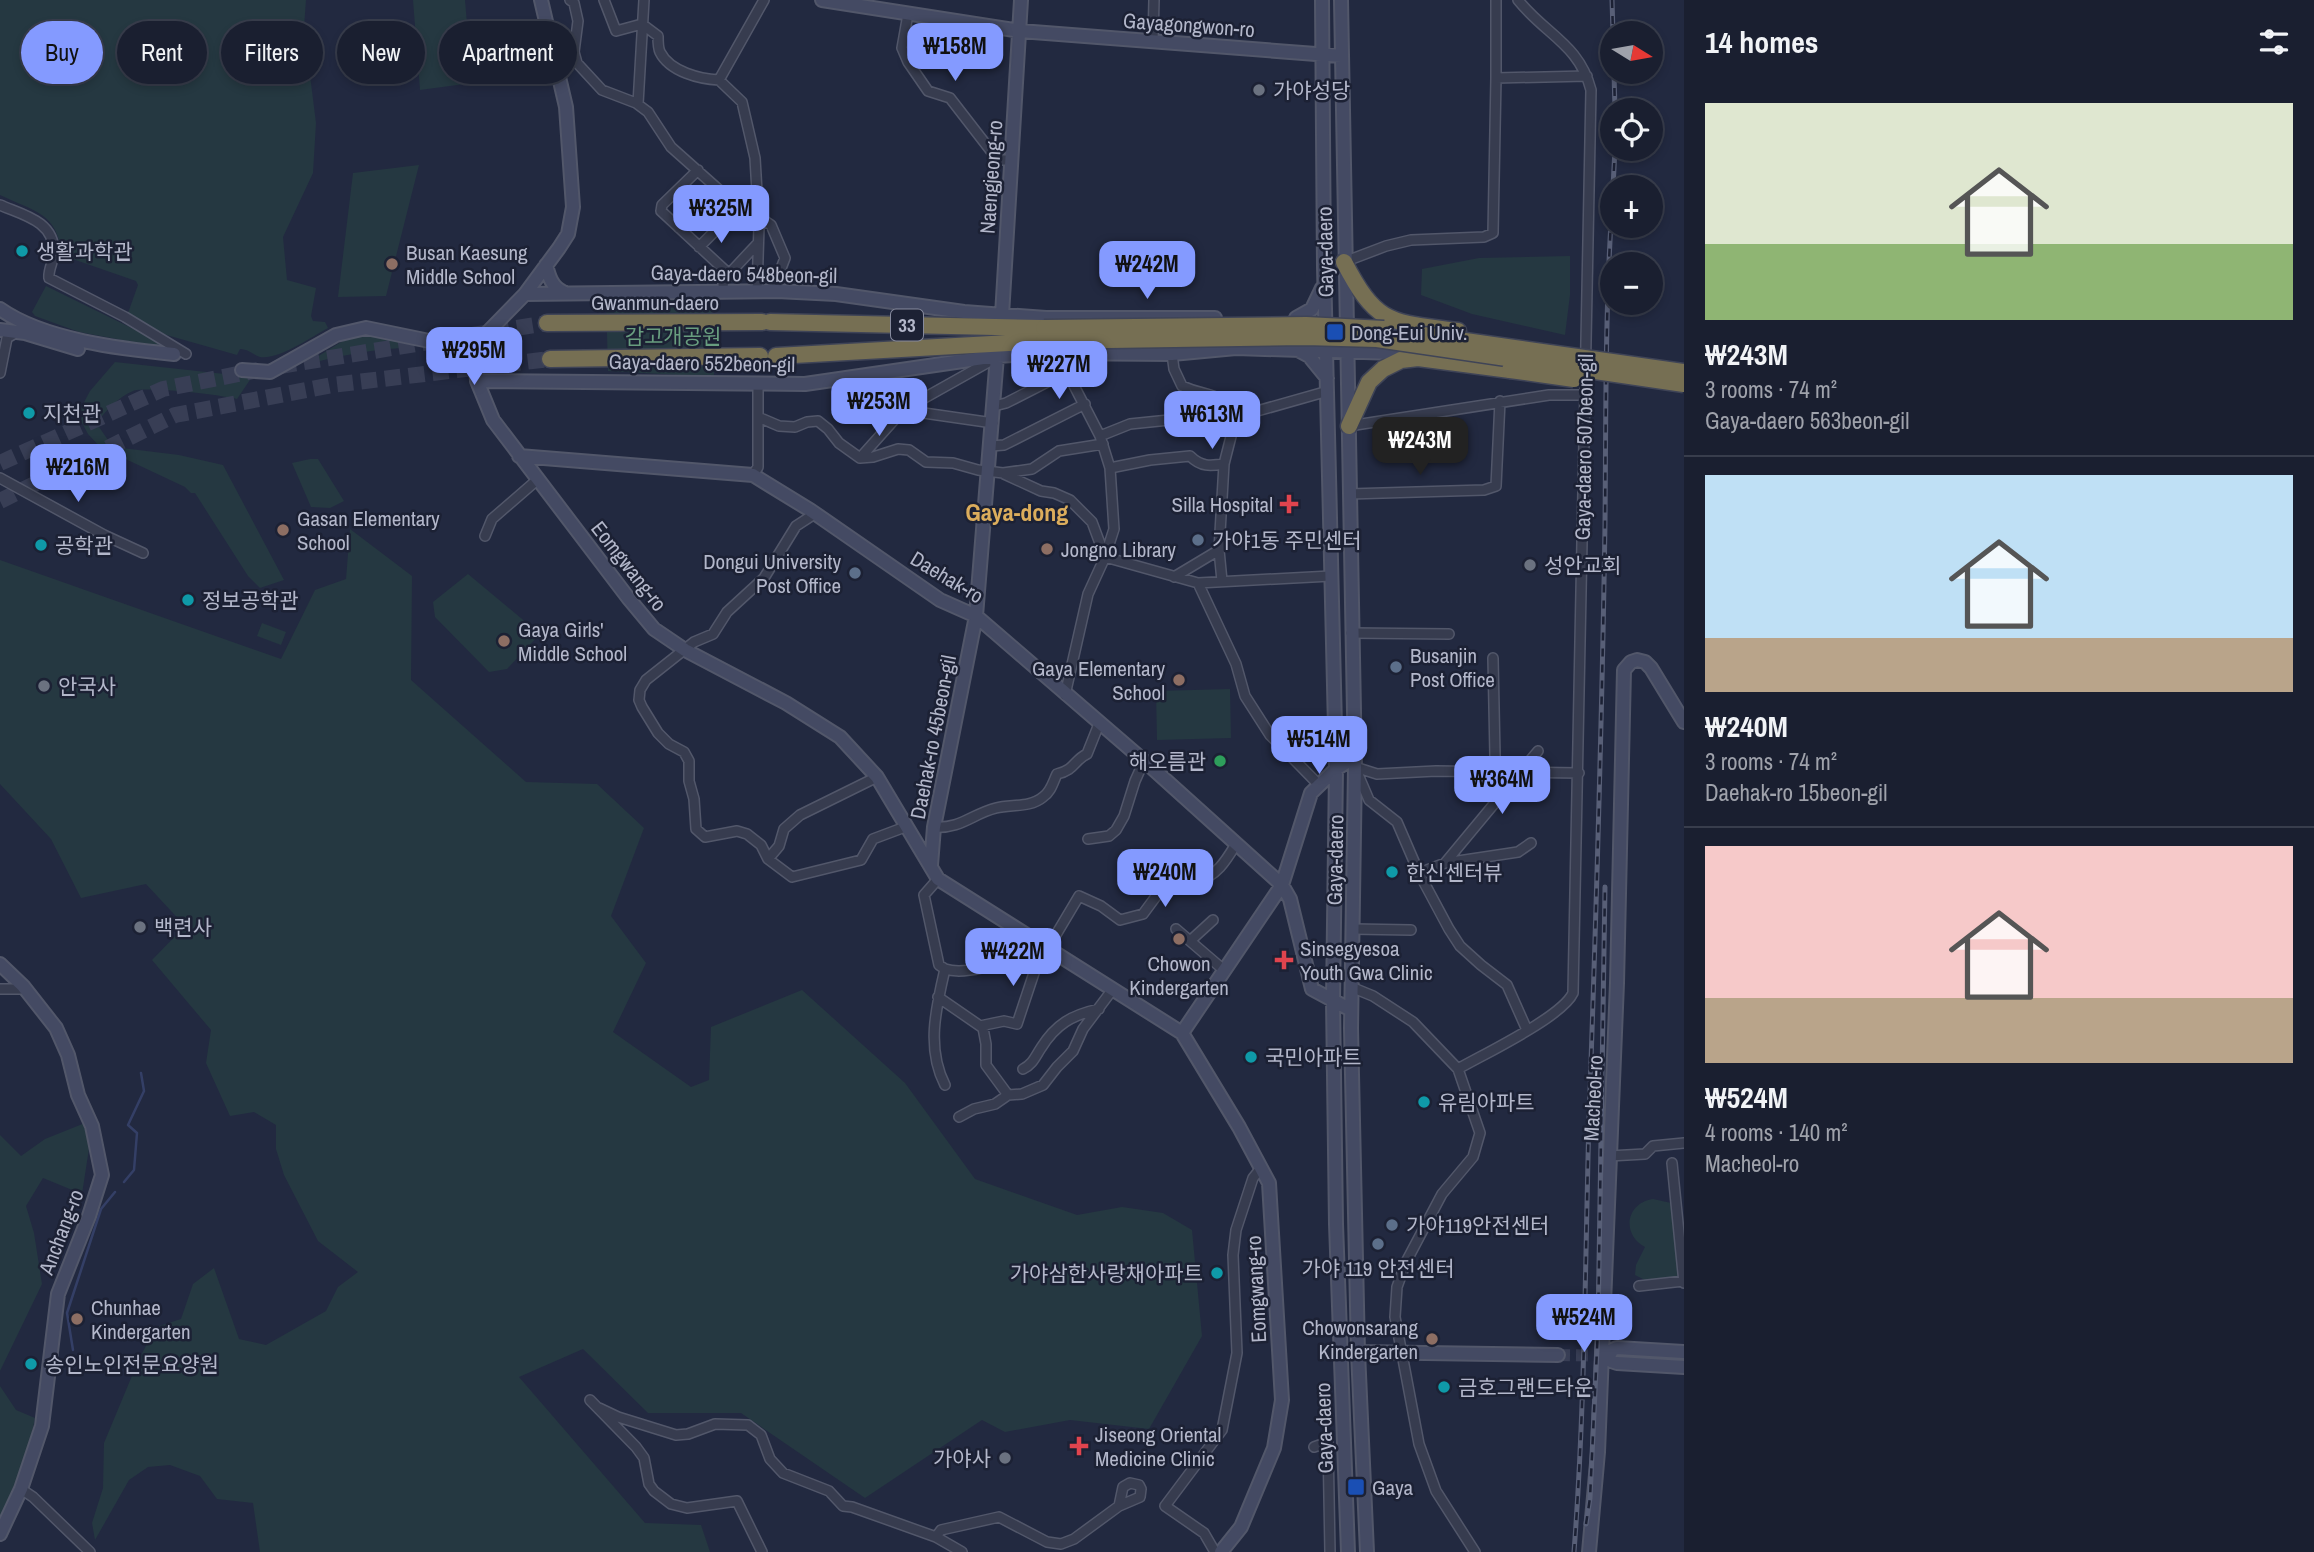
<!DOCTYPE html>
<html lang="en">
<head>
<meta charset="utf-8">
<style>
  :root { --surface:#1a1f30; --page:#232738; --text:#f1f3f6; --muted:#9fa2ab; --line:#383d4c; --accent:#849aff }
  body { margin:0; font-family:"Archivo Narrow","Noto Sans KR",sans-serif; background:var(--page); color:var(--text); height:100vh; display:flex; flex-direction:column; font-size:26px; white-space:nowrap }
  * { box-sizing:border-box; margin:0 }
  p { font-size:23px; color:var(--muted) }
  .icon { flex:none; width:38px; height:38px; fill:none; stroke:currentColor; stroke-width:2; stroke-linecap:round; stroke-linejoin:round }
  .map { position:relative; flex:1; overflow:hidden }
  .side { display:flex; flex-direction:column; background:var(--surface); width:630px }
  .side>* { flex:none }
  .top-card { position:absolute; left:21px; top:21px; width:665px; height:63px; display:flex; gap:14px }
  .needle { width:46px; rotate:101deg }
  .fabs { position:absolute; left:1600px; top:21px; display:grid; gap:14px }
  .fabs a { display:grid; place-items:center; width:63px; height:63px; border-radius:50%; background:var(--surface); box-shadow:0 4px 10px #0003,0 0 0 2px var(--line); font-size:35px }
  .price { position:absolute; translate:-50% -60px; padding:0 16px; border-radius:14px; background:var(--accent); color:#111; font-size:23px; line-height:46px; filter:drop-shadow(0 2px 4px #0008) }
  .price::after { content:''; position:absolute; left:50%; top:42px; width:21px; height:16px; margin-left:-10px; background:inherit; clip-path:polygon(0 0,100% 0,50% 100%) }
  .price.selected { background:#222; color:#fff }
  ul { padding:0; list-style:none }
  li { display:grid; align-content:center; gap:14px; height:371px; padding:0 21px }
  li+li { border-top:2px solid var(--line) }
  li span { display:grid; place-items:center; height:217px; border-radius:0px; color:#555 }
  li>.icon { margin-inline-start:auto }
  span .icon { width:126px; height:126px; fill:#fffc; stroke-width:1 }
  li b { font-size:30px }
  h2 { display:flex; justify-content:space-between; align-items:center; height:84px; padding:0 21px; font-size:30px }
  .tag { padding:0 24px; border-radius:32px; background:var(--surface); box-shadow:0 4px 10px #0003,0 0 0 2px var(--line); font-size:24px; line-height:63px }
  .tag.selected { background:var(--accent); color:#111 }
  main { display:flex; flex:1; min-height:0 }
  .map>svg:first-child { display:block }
</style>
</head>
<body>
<main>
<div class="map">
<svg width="1684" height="1552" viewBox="0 0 1684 1552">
  <rect width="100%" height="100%" fill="#222940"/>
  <path fill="#253841" d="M0 0H306L304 27 316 123 313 173 283 237 287 280 316 288 311 316 313 321 325 322 328 328C311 337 279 360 260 357 253 355 249 349 240 349L237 355 163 334 128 313 138 285 136 281 61 255C59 213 33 211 0 195Z
    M413 0H465L472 83 420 90Z
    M419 165 386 296 338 297 353 173Z
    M1570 256V295L1565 335 1472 314 1421 295 1422 269 1479 258Z
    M46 286 158 341V345L154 346 79 332 35 316 32 312Z
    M606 296H712L714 377 608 371Z
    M365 335 409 343 412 345 411 348C376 348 338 356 304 365L346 339Z
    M115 362 252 377 237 399C222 395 146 386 133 391 119 397 104 411 97 424L108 440 122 448 179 455 223 465 284 580 260 588 248 576 195 493H191L185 487 100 447 88 434 81 421V408L90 391Z
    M310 459H318L344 501 330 508 311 507 292 463Z
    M350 529 412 576 411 680 526 782 597 784 644 828 611 916 646 963 613 1032 691 1087 709 1080 711 1027 802 990 905 1083 975 1179 1077 1215 1122 1207 1163 1213 1192 1230 1202 1336 1149 1429 1070 1420 1005 1432 982 1420 865 1498 741 1413H648L583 1349 519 1377 645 1523 701 1525 710 1552H260L253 1503 217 1499 200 1476 170 1465 148 1467 129 1480 95 1540 92 1523 103 1488 104 1443 139 1359 156 1327 181 1319 193 1284 214 1268 239 1339 266 1345 326 1311 338 1287 358 1272 318 1241 284 1175 276 1149V1125L254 1112 230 1116 206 1063 211 1030 152 960 185 926 146 884 81 898 51 839 0 784V560L281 659 315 590 346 579Z
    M468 574 540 634 507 669 489 672 435 617 433 602Z
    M262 623 286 632 281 645 257 636Z
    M1230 689 1231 738 1157 740 1156 691Z
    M85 1123 90 1142 82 1194 43 1178 26 1206 34 1233 42 1284 0 1371V1135L21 1156 45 1139Z
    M1653 1199 1671 1203 1679 1278 1649 1282 1635 1275 1636 1265 1645 1247C1621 1234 1626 1203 1653 1199Z
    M0 1386 16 1410 35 1418 24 1473 0 1518Z"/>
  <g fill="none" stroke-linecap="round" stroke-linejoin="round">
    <path stroke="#343f66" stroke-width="2.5" d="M124 1182 134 1170 137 1133 128 1125 144 1091 141 1073
      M73 1350 67 1313 101 1209 115 1192"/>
    <path stroke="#383e55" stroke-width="12" stroke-dasharray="12 6" stroke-linecap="butt" d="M1558 1355 1618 1356"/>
    <path stroke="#383e55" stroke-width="16" stroke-dasharray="16 8" stroke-linecap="butt" d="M280 366 547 323
      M0 463 163 389 258 370
      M0 501 175 415 332 385 550 359"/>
    <g stroke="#52576a" stroke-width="12">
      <path id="street" d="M570 0 574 3 578 21 574 52 577 63 602 90 636 103 648 112 671 147 726 196 771 225 785 258 777 279V291
        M604 0 616 31 642 24 658 36C658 41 658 48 660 52 670 72 700 79 719 80L742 102 755 158 759 226 757 291
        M1496 0V78L1587 76
        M908 14 902 48 908 62 928 91 950 98 998 160H1011
        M1153 41 1154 0
        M719 80 764 0
        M638 104 644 0
        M698 170 662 205 661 211 729 274 723 284 724 291
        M0 205C23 215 54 221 54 252 54 261 48 269 49 278L125 317 186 354
        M679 228 697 209
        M699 247 717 229
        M1344 262 1386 246 1411 240 1484 237 1493 233 1496 78
        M729 274 758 243
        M1172 354 1174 369 1182 386C1211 399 1215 388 1236 417L1224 464 1219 550 1222 581
        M0 373 7 338 17 332
        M994 406 1006 403 1067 372
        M903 410 993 423
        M758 417 779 426 795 427 807 422 818 421 828 429 839 443 860 458 873 457 898 449 909 450 926 462 953 463 978 470 1003 473 1032 469 1059 451 1103 444
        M1349 426 1549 395H1585
        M1100 436 1130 424 1218 415 1236 417 1328 391
        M991 446 1004 445 1085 404
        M860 458 903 410 992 360
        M1110 468 1150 460 1190 456C1201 467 1210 466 1224 464
        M1004 474 1041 491 1054 493 1070 500 1092 522 1105 557 1198 583 1331 576
        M753 475 758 467V385
        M0 478 104 535 143 553
        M1349 494 1484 490 1496 486 1500 401
        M816 513 796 526 764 578 727 612 713 634 694 642 646 680 640 690 639 700 642 707 658 733 669 744 684 752 689 761V781L694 799 696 829 705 837 737 831 747 834 761 845 768 859 792 877 861 860 873 839 905 827
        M485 536 492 519 537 480
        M1174 577 1219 550
        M1198 583 1236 664 1245 696 1270 735 1319 785
        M1351 633 1449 634
        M1065 695 1088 594 1105 557 1114 529 1110 468 1100 436 1067 372 1068 354
        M1355 767 1377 774 1436 771 1579 773
        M1357 772 1369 800 1397 822 1419 873 1449 929 1460 946 1481 965 1507 985 1527 1030
        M1492 773 1495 756 1493 658
        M934 827C961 829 972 814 996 808 1011 804 1030 808 1043 797 1051 792 1053 782 1057 774 1075 770 1074 760 1087 754L1099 724
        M1088 839 1109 836 1116 830 1124 816 1135 781 1144 761
        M768 859 779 846 784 829 800 815 877 777
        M1445 863 1538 751
        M1419 873 1445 863 1518 852 1531 843
        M938 879 924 895 939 965 945 969
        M1176 929 1225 971
        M1353 929 1411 930
        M1190 941 1213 920
        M945 969C964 975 1000 965 1016 954 1022 951 1027 943 1031 937
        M1351 987 1373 996 1413 1022 1458 1069 1480 1133 1473 1157 1442 1194 1406 1262 1397 1287 1395 1317 1419 1444 1436 1491 1475 1552
        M0 989H25
        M938 997 983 1028 986 1044V1065L1008 1095
        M980 1026 1004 1021 1017 1024 1035 970 1079 896 1101 906 1120 920 1143 914 1160 891 1174 880C1181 879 1189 881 1196 881 1216 878 1227 859 1236 844
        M1023 1069C1033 1064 1035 1057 1041 1048 1056 1024 1072 1015 1099 1009
        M1458 1069C1484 1054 1562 1017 1573 993L1591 90C1579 44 1546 35 1518 0
        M945 1085C926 1048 936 1008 945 969
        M959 1117 974 1109 995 1104 1008 1095 1022 1094 1043 1085 1057 1067 1073 1051 1083 1029 1113 989
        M1609 1156 1645 1154 1653 1146 1684 1143
        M1672 1163 1684 1283
        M1639 1286 1684 1281
        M590 1400 636 1447 644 1458 649 1484 654 1491 671 1504 687 1508 737 1501 762 1552
        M599 1408 618 1417 676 1435 688 1434 715 1424 748 1425 761 1435 770 1459 783 1473 829 1491 843 1506 852 1507 936 1537 962 1552
        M1314 1447 1328 1442 1330 1552
        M21 1489 33 1497 90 1552
        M936 1537 941 1530 999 1517 1047 1542 1061 1544 1074 1539 1119 1506 1140 1497 1141 1489 1139 1485 1130 1483 1123 1487 1119 1506
        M1215 1552 1204 1533 1165 1506 1222 1430 1237 1353 1233 1255 1236 1230 1253 1178 1261 1168"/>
    </g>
    <g stroke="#52576a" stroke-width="16">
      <path id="secondary" d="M541 0 566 107 573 207 568 234 559 248 525 294 484 336 479 345 476 366 477 381 493 420 629 599 654 629 685 650 786 703 840 737 877 777 938 879 1182 1033 1239 1127 1269 1183 1282 1400 1274 1448 1241 1527 1221 1552
        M822 0 1020 31 1342 56
        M1322 0 1324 267 1336 769 1333 1000 1336 1224 1348 1552
        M1341 0 1355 767 1351 1028 1358 1352 1367 1552
        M546 265C549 277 552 287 563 292
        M525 294 777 291 836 294 964 312 1046 318
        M0 309C44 340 121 349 174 354
        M1002 315 1021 0
        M1040 318H1215
        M1296 318 1312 309 1322 288
        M1375 329 1423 339
        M0 330 25 333 78 349
        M1296 349 1309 356 1327 378
        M1046 353 1172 354 1236 348 1395 353
        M242 370 270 372 336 335 366 328 478 351
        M477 381 805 384 997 356 1051 353
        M519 456 753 475 810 510 940 600 976 616 1150 766 1282 885 1290 899 1312 989 1351 1010
        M931 865 934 827 976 616 997 356
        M0 964 23 986 56 1028 68 1055 78 1095 92 1126 102 1175 89 1216 58 1294 42 1426 21 1489 0 1534
        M1182 1033 1282 885 1311 793 1336 769 1355 757
        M1358 1352 1558 1355
        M1684 1352 1617 1348 1612 1350 1609 1357 1611 1361 1617 1363 1684 1367
        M1589 1552 1598 1452 1617 983 1624 670 1631 662 1637 660 1645 662 1651 668 1684 722"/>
    </g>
    <g stroke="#3f4457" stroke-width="19">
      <path id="highway" d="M1344 262C1377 326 1391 322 1458 331
        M770 322 1044 328
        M547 323 762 322
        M776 356 1044 341
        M550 359 760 356
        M1349 426 1369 382 1383 369 1401 360 1418 358 1510 370"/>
    </g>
    <use href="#street" stroke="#373c4f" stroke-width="9"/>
    <use href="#secondary" stroke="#444a63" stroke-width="12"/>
    <use href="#highway" stroke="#766f53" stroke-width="16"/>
    <g stroke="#585f77" stroke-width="5">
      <path id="rail" d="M1612 0 1613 33
        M1614 72 1615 110
        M1613 187 1615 149
        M1586 1524 1590 1498 1598 1328 1605 887
        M1574 1552C1585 1408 1585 1264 1589 1119 1596 921 1602 722 1605 524 1606 418 1605 312 1612 206"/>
    </g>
    <use href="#rail" stroke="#1c2134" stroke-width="2.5" stroke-dasharray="8" stroke-linecap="butt"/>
    <g stroke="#3f4457" stroke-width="19" stroke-linecap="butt">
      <path id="highway-bridge" d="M1044 328 1306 325 1384 329
        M1416 334 1684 372
        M1044 341 1305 337 1377 339 1684 384
        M1510 370 1574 379"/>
    </g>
    <use href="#highway-bridge" stroke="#766f53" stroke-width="16"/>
  </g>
  <g fill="#6b7280" stroke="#1c2134" stroke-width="2.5">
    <circle cx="1259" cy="90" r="7"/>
    <circle cx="1530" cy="565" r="7"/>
    <circle cx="44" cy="686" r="7"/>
    <circle cx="140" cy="927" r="7"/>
    <circle cx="1005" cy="1458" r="7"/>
  </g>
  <g fill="#0f9aa8" stroke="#1c2134" stroke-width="2.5">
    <circle cx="22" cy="251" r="7"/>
    <circle cx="29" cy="413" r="7"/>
    <circle cx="41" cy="545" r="7"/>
    <circle cx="188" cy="600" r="7"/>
    <circle cx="1392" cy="872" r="7"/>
    <circle cx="1251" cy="1057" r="7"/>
    <circle cx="1424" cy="1102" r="7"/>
    <circle cx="1217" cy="1273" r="7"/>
    <circle cx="31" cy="1364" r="7"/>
    <circle cx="1444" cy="1387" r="7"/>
  </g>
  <g fill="#8d6e63" stroke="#1c2134" stroke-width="2.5">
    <circle cx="392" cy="264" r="7"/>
    <circle cx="283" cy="530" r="7"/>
    <circle cx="1047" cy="549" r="7"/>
    <circle cx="504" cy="641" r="7"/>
    <circle cx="1179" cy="680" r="7"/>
    <circle cx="1179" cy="939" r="7"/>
    <circle cx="77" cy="1319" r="7"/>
    <circle cx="1432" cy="1339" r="7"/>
  </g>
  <g fill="#1a4fb4" stroke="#1c2134" stroke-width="2.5">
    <rect x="1326" y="323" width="18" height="18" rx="3.5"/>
    <rect x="1347" y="1478" width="18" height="18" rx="3.5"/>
  </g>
  <g fill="#e0444e" stroke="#1c2134" stroke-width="2.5">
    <path d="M1285.5 493.5h7v7h7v7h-7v7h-7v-7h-7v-7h7z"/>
    <path d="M1280.5 949.5h7v7h7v7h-7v7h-7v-7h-7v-7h7z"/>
    <path d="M1075.5 1435.5h7v7h7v7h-7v7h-7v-7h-7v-7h7z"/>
  </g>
  <g fill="#5c6f8a" stroke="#1c2134" stroke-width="2.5">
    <circle cx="1198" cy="540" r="7"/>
    <circle cx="855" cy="573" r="7"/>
    <circle cx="1396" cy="667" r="7"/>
    <circle cx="1392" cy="1225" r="7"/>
    <circle cx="1378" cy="1244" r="7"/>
  </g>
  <circle fill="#2e9e5b" stroke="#1c2134" stroke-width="2.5" cx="1220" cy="761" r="7"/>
  <g text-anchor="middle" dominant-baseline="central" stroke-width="5" stroke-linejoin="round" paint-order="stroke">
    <rect fill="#1c2134" stroke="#868a9d" stroke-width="2" x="891" y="309.5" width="32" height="31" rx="5"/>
    <g font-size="19" font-weight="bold" fill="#b3b7ca">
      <text x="907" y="325">33</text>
    </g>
    <g font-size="21" fill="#b3b7ca" stroke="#1c2134">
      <text transform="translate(1189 25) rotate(4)">Gayagongwon-ro</text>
      <text transform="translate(991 177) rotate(-86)">Naengjeong-ro</text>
      <text transform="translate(1325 252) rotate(-91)">Gaya-daero</text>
      <text transform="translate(744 274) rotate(1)">Gaya-daero 548beon-gil</text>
      <text x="655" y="302">Gwanmun-daero</text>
      <text transform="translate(702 363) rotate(1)">Gaya-daero 552beon-gil</text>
      <text transform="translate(1584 447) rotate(-89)">Gaya-daero 507beon-gil</text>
      <text transform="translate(629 566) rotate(52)">Eomgwang-ro</text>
      <text transform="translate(947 577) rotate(31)">Daehak-ro</text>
      <text transform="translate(933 737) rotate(-79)">Daehak-ro 45beon-gil</text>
      <text transform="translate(1335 860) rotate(-89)">Gaya-daero</text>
      <text transform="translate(1593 1098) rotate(-87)">Macheol-ro</text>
      <text transform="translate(61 1232) rotate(-69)">Anchang-ro</text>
      <text transform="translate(1256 1289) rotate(-93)">Eomgwang-ro</text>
      <text transform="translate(1324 1428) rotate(-92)">Gaya-daero</text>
    </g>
    <g font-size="21" fill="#b3b7ca" stroke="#1c2134" text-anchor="start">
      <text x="1273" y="90">가야성당</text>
      <text x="36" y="251">생활과학관</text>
      <text x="406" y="252">Busan Kaesung<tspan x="406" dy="24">Middle School</tspan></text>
      <text x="1351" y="332">Dong-Eui Univ.</text>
      <text x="43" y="413">지천관</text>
      <text x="1273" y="504" text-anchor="end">Silla Hospital</text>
      <text x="297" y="518">Gasan Elementary<tspan x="297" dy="24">School</tspan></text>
      <text x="1212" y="540">가야1동 주민센터</text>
      <text x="55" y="545">공학관</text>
      <text x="1061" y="549">Jongno Library</text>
      <text x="841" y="561" text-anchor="end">Dongui University<tspan x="841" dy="24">Post Office</tspan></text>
      <text x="1544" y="565">성안교회</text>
      <text x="202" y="600">정보공학관</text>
      <text x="518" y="629">Gaya Girls'<tspan x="518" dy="24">Middle School</tspan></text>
      <text x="1410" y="655">Busanjin<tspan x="1410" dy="24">Post Office</tspan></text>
      <text x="1165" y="668" text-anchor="end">Gaya Elementary<tspan x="1165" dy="24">School</tspan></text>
      <text x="58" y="686">안국사</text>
      <text x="1206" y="761" text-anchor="end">해오름관</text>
      <text x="1406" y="872">한신센터뷰</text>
      <text x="154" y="927">백련사</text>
      <text x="1300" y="948">Sinsegyesoa<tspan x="1300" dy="24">Youth Gwa Clinic</tspan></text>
      <text x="1179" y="963" text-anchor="middle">Chowon<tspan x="1179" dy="24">Kindergarten</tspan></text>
      <text x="1265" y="1057">국민아파트</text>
      <text x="1438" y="1102">유림아파트</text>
      <text x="1406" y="1225">가야119안전센터</text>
      <text x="1378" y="1268" text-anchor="middle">가야 119 안전센터</text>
      <text x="1203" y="1273" text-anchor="end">가야삼한사랑채아파트</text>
      <text x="91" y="1307">Chunhae<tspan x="91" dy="24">Kindergarten</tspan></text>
      <text x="1418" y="1327" text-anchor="end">Chowonsarang<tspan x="1418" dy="24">Kindergarten</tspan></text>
      <text x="45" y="1364">송인노인전문요양원</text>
      <text x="1458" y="1387">금호그랜드타운</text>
      <text x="1095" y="1434">Jiseong Oriental<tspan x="1095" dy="24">Medicine Clinic</tspan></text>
      <text x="991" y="1458" text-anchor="end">가야사</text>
      <text x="1372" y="1487">Gaya</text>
    </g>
    <g font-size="21" fill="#689d7f" stroke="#1c2134">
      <text x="673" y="336">감고개공원</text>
    </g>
    <g font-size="24" font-weight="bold" fill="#dcad5c" stroke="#1c2134">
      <text x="1017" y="512">Gaya-dong</text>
    </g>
  </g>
</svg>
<div class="fabs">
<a><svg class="needle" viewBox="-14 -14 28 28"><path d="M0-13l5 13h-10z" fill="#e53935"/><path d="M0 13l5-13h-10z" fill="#9fa2ab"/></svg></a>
<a><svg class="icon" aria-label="locate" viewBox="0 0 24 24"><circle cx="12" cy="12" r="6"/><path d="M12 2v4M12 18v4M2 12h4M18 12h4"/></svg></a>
<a>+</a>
<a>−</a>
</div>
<b class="price" style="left:955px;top:83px">₩158M</b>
<b class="price" style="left:721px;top:245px">₩325M</b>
<b class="price" style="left:1147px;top:301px">₩242M</b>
<b class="price" style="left:474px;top:387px">₩295M</b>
<b class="price" style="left:1059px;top:401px">₩227M</b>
<b class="price" style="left:879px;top:438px">₩253M</b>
<b class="price" style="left:1212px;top:451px">₩613M</b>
<b class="price selected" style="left:1420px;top:477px">₩243M</b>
<b class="price" style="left:78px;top:504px">₩216M</b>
<b class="price" style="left:1319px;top:776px">₩514M</b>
<b class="price" style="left:1502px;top:816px">₩364M</b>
<b class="price" style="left:1165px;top:909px">₩240M</b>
<b class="price" style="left:1013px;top:988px">₩422M</b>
<b class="price" style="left:1584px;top:1354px">₩524M</b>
<div class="top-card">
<a class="tag selected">Buy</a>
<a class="tag">Rent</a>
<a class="tag">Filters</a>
<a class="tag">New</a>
<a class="tag">Apartment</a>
</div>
</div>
<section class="side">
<h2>14 homes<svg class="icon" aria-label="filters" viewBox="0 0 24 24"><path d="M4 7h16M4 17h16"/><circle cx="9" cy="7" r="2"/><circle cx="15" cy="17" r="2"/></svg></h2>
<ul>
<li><span style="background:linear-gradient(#dfe7d0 65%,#8fb573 0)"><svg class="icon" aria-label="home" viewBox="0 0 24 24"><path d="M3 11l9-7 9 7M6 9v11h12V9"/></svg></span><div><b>₩243M</b><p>3 rooms · 74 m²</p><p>Gaya-daero 563beon-gil</p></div></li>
<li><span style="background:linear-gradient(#bfe0f5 75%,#b9a48a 0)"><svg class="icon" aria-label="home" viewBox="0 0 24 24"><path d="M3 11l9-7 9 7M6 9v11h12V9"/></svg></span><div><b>₩240M</b><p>3 rooms · 74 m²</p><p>Daehak-ro 15beon-gil</p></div></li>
<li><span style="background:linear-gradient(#f6c9c9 70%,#b9a48a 0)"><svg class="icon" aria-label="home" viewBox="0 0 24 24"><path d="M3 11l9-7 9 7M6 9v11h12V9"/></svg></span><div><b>₩524M</b><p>4 rooms · 140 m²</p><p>Macheol-ro</p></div></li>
</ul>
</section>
</main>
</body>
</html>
